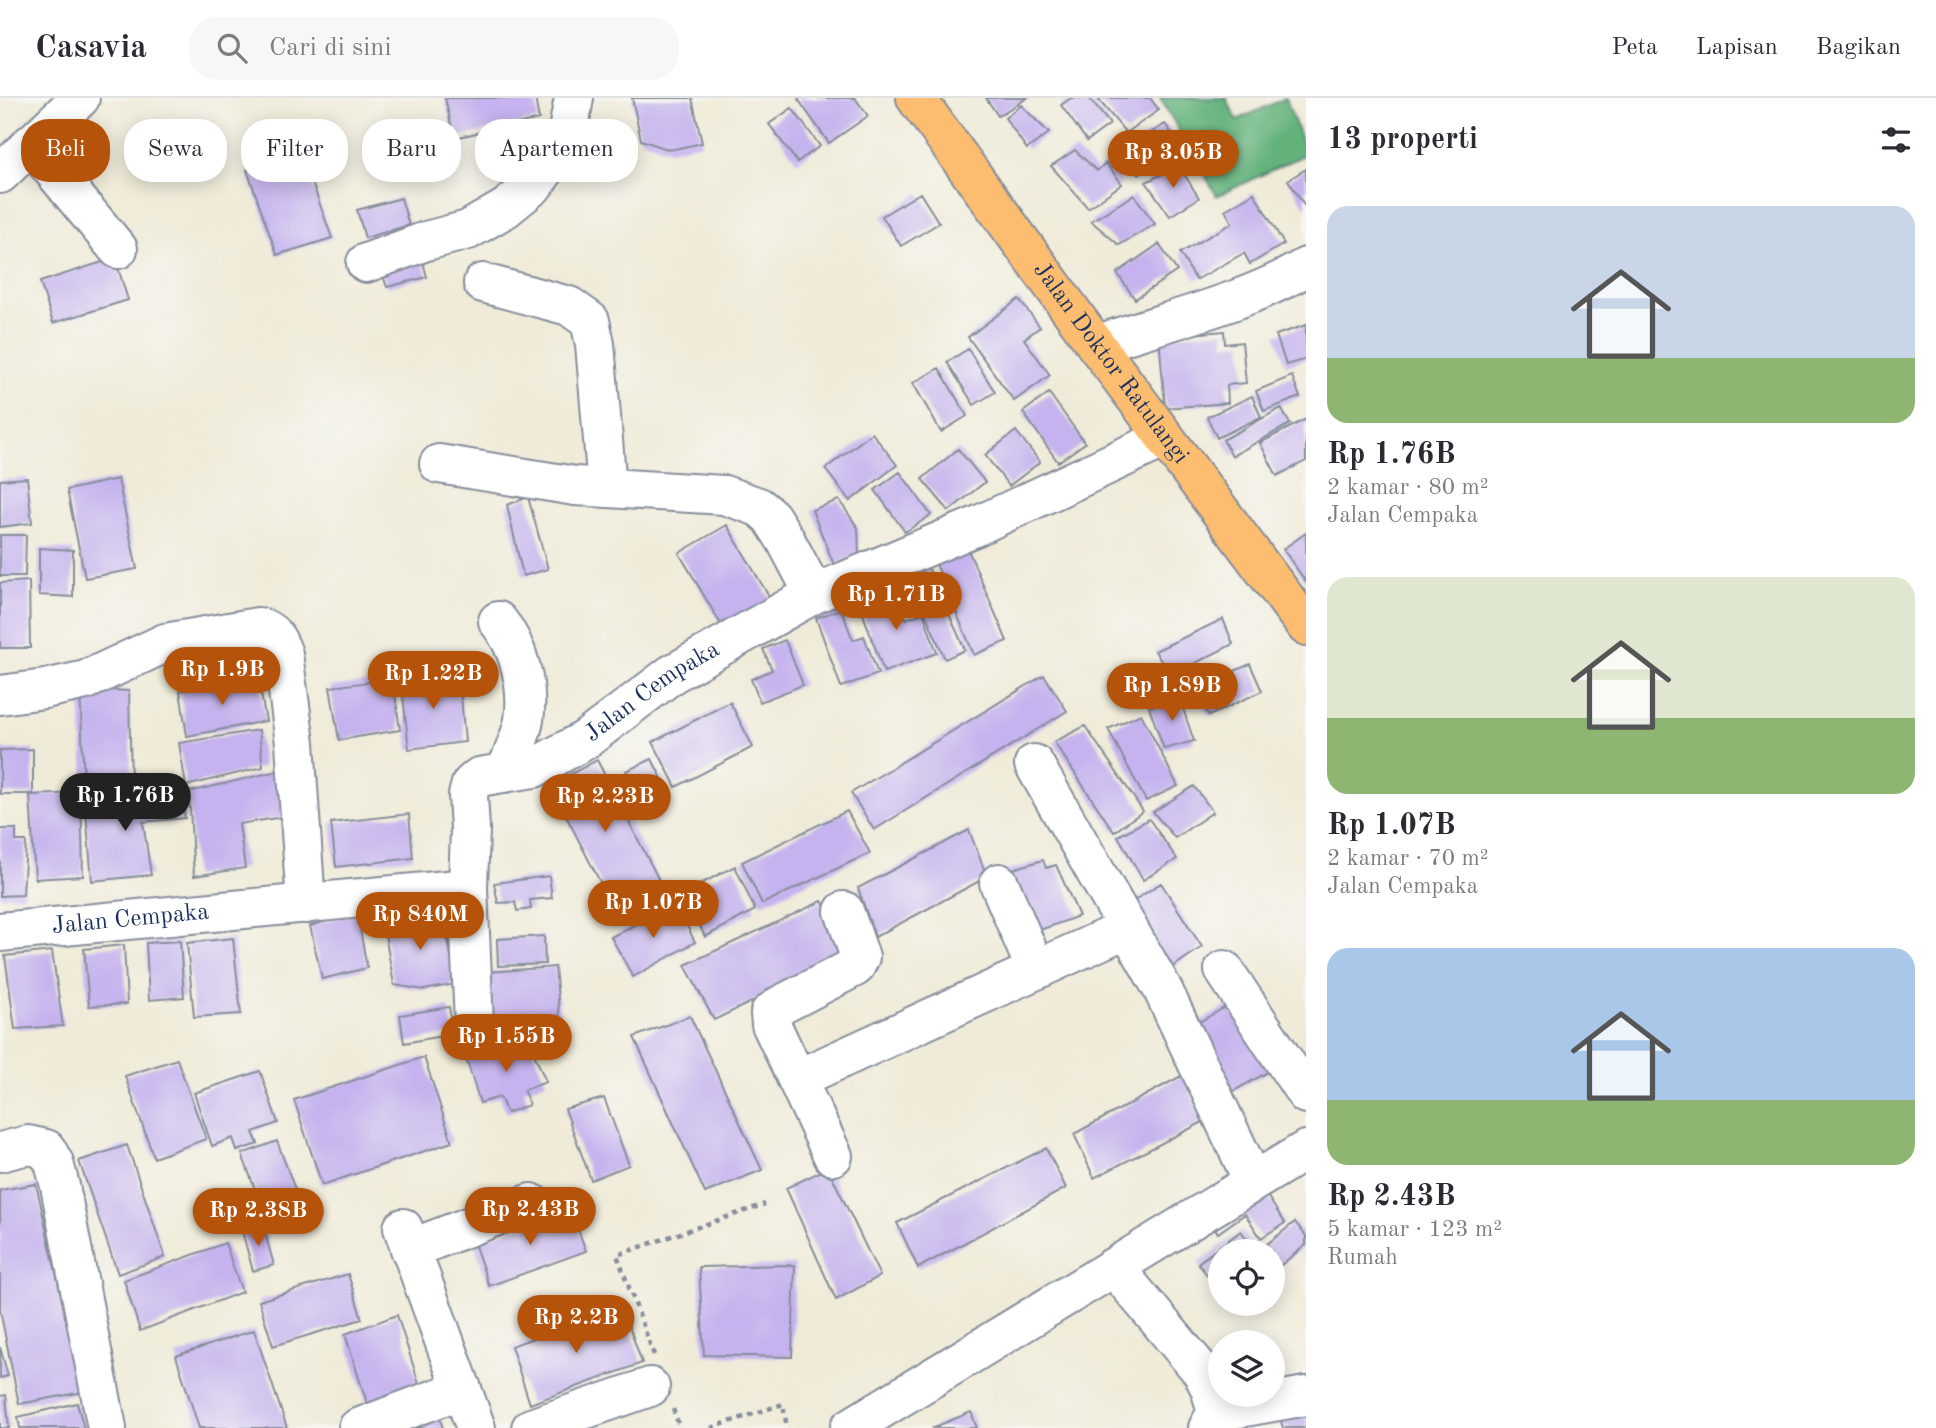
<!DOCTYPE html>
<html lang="id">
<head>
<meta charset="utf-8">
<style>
  :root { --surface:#fff; --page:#f7f7f7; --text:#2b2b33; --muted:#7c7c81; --line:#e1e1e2; --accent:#b45309 }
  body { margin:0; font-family:"Old Standard TT",serif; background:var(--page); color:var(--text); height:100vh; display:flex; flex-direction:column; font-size:26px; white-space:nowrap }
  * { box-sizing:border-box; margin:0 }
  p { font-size:23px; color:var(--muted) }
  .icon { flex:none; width:38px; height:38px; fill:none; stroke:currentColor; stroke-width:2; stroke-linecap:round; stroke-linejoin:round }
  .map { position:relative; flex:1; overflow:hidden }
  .sheet { display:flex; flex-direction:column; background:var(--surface); width:630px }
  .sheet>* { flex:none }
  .top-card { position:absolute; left:21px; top:21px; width:665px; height:63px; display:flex; gap:14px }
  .tools { position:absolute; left:1208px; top:1141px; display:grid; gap:14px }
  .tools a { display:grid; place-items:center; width:77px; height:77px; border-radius:50%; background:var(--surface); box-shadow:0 4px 18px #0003; font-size:35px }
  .price { position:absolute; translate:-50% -60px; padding:0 16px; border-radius:24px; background:var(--accent); color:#fff; font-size:23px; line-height:46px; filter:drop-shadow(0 2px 4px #0008) }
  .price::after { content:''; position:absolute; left:50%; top:42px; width:21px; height:16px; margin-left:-10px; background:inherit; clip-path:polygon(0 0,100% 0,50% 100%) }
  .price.selected { background:#222; color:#fff }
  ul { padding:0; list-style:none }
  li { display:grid; align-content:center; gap:14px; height:371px; padding:0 21px }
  li span { display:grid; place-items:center; height:217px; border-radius:21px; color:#555 }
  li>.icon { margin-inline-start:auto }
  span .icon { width:126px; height:126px; fill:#fffc; stroke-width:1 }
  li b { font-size:30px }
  h2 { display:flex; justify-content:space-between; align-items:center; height:84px; padding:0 21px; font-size:30px }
  .chip { padding:0 24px; border-radius:28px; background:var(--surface); box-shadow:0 4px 18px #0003; font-size:24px; line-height:63px }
  .chip.selected { background:var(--accent); color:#fff }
  header { display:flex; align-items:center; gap:42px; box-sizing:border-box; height:98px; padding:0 35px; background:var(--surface); border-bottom:2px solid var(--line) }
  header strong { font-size:33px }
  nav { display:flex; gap:38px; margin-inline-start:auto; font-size:24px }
  .search { width:490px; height:63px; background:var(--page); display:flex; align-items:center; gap:18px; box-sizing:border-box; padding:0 24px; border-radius:28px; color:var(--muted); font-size:26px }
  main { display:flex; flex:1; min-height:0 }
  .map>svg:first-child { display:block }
</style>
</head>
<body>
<header>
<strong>Casavia</strong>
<div class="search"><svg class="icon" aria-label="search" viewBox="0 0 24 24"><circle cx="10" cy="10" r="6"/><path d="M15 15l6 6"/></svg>Cari di sini</div>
<nav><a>Peta</a><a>Lapisan</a><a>Bagikan</a></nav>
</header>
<main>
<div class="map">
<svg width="1306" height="1330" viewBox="0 0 1306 1330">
  <rect width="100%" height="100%" fill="#f6f6f2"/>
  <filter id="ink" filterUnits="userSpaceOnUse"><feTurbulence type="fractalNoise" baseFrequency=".0143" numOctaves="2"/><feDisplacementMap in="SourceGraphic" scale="14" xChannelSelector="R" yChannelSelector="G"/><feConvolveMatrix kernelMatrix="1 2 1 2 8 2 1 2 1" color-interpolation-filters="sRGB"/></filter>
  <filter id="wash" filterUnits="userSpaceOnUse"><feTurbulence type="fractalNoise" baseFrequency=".00686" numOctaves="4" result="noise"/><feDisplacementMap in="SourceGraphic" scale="28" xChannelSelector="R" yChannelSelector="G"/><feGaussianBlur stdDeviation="1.57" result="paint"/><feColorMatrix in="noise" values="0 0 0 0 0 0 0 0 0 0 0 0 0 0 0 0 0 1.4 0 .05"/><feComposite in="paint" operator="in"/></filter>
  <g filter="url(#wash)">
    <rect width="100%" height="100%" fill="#f0ebd8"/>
    <path fill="#63b27c" stroke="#3f706d" stroke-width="2" d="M1160 0H1226L1237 22 1286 0 1306 56 1217 98Z"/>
    <g id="blocks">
      <path fill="#c5b2ee" d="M445 0H535L539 21 454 40Z
        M632 0H692L702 45 670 52 641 42Z
        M800 0H855L868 18 829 45 798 1Z
        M986 0H1027L998 18Z
        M1071 0H1089L1110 26 1087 43 1061 7Z
        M1097 0H1150L1159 12 1126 35Z
        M1021 7 1049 35 1027 51 1005 20Z
        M792 10 820 48 797 64 769 26Z
        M1165 26 1182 49 1139 76 1122 53Z
        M1075 52 1097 73 1106 65 1122 86 1088 110 1051 68Z
        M301 54 332 140 277 157 247 72Z
        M1179 68 1199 100 1170 118 1146 84Z
        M1306 71V110L1288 82Z
        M920 95 939 125 901 148 882 118Z
        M1254 95 1284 146 1250 166 1244 155 1196 182 1180 155 1232 125 1225 112Z
        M1134 97 1155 126 1119 147 1091 123Z
        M401 100 409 127 365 140 357 112Z
        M1159 146 1177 173 1135 201 1117 175Z
        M420 153 427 179 387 189 379 166Z
        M115 160 128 202 53 225 40 184Z
        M1019 201 1040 229 1024 241 1050 277 1014 303 968 239Z
        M1306 227V261L1286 267 1276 237Z
        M1224 233 1225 246 1242 244 1246 285 1227 287 1228 305 1165 310 1159 239Z
        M968 251 995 294 974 307 947 264Z
        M939 270 967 318 941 334 913 285Z
        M1292 278 1300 299 1264 313 1256 293Z
        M1049 295 1085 345 1058 364 1023 314Z
        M1252 298 1261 319 1217 340 1207 319Z
        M1281 310 1290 326 1232 358 1223 342Z
        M1306 321V363L1277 378 1260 345Z
        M1016 333 1040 364 1009 388 985 357Z
        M872 335 897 367 850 403 825 371Z
        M958 351 985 384 949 413 922 381Z
        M900 374 931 417 905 434 875 392Z
        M27 380 32 425 0 429V382Z
        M118 381 137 471 85 480 67 392Z
        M528 399 548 471 523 478 507 407Z
        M839 402 858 430 859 457 834 467 812 412Z
        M727 427 771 502 723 530 679 455Z
        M1306 435V484L1283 451Z
        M0 437H26L25 478H0Z
        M966 447 1007 543 974 557 934 461Z
        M39 450 73 452V499L39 497Z
        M928 469 965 552 945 561 909 478Z
        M29 483 30 550H0V485Z
        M896 492 906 521 923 515 937 555 884 574 859 505Z
        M841 511 853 542 864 538 878 576 841 589 816 520Z
        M1223 521 1233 546 1170 578 1155 553Z
        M785 542 803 587 760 604 751 581 772 572 763 551Z
        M1250 566 1262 593 1209 618 1193 592Z
        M459 575 465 644 409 651 401 581Z
        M1044 577 1067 613 874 732 851 695Z
        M258 580 266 623 187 638 180 593Z
        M393 581 400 632 339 642 330 589Z
        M80 591 129 593 131 686 84 685Z
        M1179 599 1194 643 1164 651 1149 609Z
        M730 604 753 649 676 689 653 644Z
        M1141 616 1178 688 1146 703 1108 631Z
        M1085 628 1143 713 1114 734 1054 644Z
        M259 632 263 669 186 688 179 645Z
        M33 651V696H0V652Z
        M652 661 669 695 642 709 626 673Z
        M597 662 660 784 613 809 550 687Z
        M286 671 295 717 239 726 245 770 194 778 189 694Z
        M1194 688 1213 714 1175 740 1153 714Z
        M81 695 83 778 35 781 30 697Z
        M181 696 185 720 143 724 151 777 92 783 85 702Z
        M847 713 870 755 762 806 742 764Z
        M409 716 413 760 336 769 331 725Z
        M1149 721 1177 761 1143 782 1118 738Z
        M0 731H16V743H26L23 797 0 798Z
        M969 732 987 779 875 839 858 790Z
        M1043 762 1046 770 1056 767 1079 818 1029 836 1003 774Z
        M735 768 755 812 705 839 685 794Z
        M549 778 552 800 530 802 531 811 517 813 515 804 498 805 494 785Z
        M1161 785 1202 849 1171 870 1129 806Z
        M822 803 852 856 714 922 685 867Z
        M676 806 695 844 633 879 611 839Z
        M357 814 367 870 322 881 310 828Z
        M443 814 456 886 424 892 394 887 383 825Z
        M544 838 545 866 498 868 497 841Z
        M233 840 241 916 194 919 187 845Z
        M180 843 184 899 149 902 146 845Z
        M124 847 127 906 89 908 84 851Z
        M52 853 63 928 15 931 5 858Z
        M555 869 560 923 493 928 488 874Z
        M1229 907 1270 973 1232 994 1194 927Z
        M449 909 453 936 404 945 400 917Z
        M690 918 762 1072 705 1095 634 939Z
        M527 939 546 984 524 992 529 1007 507 1015 500 999 480 1005 466 960Z
        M424 959 452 1044 322 1087 294 1002Z
        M177 961 206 1041 154 1060 125 978Z
        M260 973 278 1025 253 1034 258 1046 237 1053 233 1040 212 1048 194 995Z
        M1183 977 1203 1024 1094 1080 1074 1036Z
        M604 1000 629 1067 591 1082 565 1011Z
        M277 1043 297 1097 262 1110 242 1056Z
        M127 1047 165 1159 118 1176 79 1063Z
        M1046 1050 1066 1090 918 1170 897 1125Z
        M828 1070 880 1178 836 1202 786 1090Z
        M36 1086 83 1294 19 1306 0 1212V1092Z
        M1260 1087 1285 1125 1261 1140 1245 1116 1218 1135 1209 1121Z
        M570 1110 586 1153 489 1188 474 1145Z
        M1295 1124 1306 1138V1147L1277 1170 1272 1163V1153H1264L1262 1150Z
        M263 1128 274 1167 253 1173 242 1133Z
        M1241 1133 1256 1153H1220V1194L1198 1165Z
        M225 1145 242 1194 140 1233 124 1182Z
        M795 1167 792 1259 704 1257 699 1169Z
        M348 1176 362 1221 273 1248 259 1203Z
        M622 1208 642 1265 530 1306 511 1248Z
        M397 1217 424 1301 371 1318 345 1236Z
        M254 1232 287 1330H199L176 1258Z
        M0 1249 8 1278 0 1280Z
        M6 1297 9 1330H0V1298Z
        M77 1305 84 1330H20L18 1319Z
        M1306 1306V1330H1283L1278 1313Z
        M971 1314 977 1330H932Z
        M438 1315 443 1330H396Z"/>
    </g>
  </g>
  <g filter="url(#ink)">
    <use href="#blocks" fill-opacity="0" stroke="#868d9b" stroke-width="2"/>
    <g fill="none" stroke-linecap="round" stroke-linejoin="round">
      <g stroke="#868d9b" stroke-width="42">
        <g id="minor">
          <path d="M31 46 118 151"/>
          <path d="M0 76 80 0"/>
          <path d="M366 165 426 143 468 132 506 110 533 88 566 44 574 0"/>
          <path d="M483 185 569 208 590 223 595 246 607 390"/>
          <path d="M1096 247C1164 223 1244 206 1306 169"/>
          <path d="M439 366 575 388 724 397 759 409 771 419 785 441 814 496"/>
          <path d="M498 523C519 548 529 589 524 622 521 639 512 657 506 674"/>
          <path d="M0 597 45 591 86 582 165 545 258 529C273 532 278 542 283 556L295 645 306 806"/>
          <path d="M1034 666 1162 890 1253 1083"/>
          <path d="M999 785 1036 872"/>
          <path d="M468 790 474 926"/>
          <path id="s1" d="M0 834 468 790 470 731 468 697 471 686 479 679 534 670 585 642 672 576 814 496 977 428 1165 340"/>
          <path d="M1224 872 1306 996"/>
          <path d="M797 981 1128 830"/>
          <path d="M0 1054 28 1047 46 1051 54 1065 60 1088 107 1330"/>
          <path d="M833 1058 771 926 770 915 779 908 855 869 860 859 844 813"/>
          <path d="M403 1130 476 1330"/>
          <path d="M410 1151 531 1105"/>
          <path d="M1114 1169 1202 1274 1210 1290 1217 1314 1208 1330"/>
          <path d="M1217 1314 1306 1298"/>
          <path d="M358 1330 462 1291"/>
          <path d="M531 1330 650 1289"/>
          <path d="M850 1330 1306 1052"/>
        </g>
      </g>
      <g stroke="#868d9b" stroke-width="42">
        <g id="highway">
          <path id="s2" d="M916 0 1096 247 1306 528"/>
        </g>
      </g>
      <path stroke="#868d9b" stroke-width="4.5" stroke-dasharray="5 5" stroke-linecap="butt" d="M654 1257 617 1157 765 1106
        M673 1311 680 1330
        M711 1330 783 1306 787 1330"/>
      <use href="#minor" stroke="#fff" stroke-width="38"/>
      <use href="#highway" stroke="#fcbd6f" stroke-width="38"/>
    </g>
  </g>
  <g text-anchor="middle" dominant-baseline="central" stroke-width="5" stroke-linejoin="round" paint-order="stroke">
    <g font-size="24" fill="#1b2f5e" stroke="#f6f6f2">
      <text stroke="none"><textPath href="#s2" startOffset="329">Jalan Doktor Ratulangi</textPath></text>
      <text stroke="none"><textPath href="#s1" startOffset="782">Jalan Cempaka</textPath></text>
      <text stroke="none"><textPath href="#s1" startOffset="131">Jalan Cempaka</textPath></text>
    </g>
  </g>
</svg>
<div class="tools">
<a><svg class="icon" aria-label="locate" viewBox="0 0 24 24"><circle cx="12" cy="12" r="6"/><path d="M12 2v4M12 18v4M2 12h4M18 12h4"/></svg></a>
<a><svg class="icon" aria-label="layers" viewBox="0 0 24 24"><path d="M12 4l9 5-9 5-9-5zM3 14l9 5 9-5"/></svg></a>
</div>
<b class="price" style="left:1173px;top:92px">Rp 3.05B</b>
<b class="price" style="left:896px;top:534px">Rp 1.71B</b>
<b class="price" style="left:222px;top:609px">Rp 1.9B</b>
<b class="price" style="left:433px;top:613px">Rp 1.22B</b>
<b class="price" style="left:1172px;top:625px">Rp 1.89B</b>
<b class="price selected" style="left:125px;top:735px">Rp 1.76B</b>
<b class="price" style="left:605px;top:736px">Rp 2.23B</b>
<b class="price" style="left:653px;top:842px">Rp 1.07B</b>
<b class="price" style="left:420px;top:854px">Rp 840M</b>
<b class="price" style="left:506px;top:976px">Rp 1.55B</b>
<b class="price" style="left:530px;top:1149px">Rp 2.43B</b>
<b class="price" style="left:258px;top:1150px">Rp 2.38B</b>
<b class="price" style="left:576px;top:1257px">Rp 2.2B</b>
<div class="top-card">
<a class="chip selected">Beli</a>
<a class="chip">Sewa</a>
<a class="chip">Filter</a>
<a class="chip">Baru</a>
<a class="chip">Apartemen</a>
</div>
</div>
<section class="sheet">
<h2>13 properti<svg class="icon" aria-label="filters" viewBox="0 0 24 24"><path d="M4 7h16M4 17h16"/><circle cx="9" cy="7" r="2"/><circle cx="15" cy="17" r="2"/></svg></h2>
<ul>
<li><span style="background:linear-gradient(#c9d6e8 70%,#8fb573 0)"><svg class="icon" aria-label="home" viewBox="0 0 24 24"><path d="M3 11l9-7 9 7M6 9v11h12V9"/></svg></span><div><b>Rp 1.76B</b><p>2 kamar · 80 m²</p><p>Jalan Cempaka</p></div></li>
<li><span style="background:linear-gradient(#dfe7d0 65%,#8fb573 0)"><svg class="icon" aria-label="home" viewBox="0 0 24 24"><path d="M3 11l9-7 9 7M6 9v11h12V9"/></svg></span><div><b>Rp 1.07B</b><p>2 kamar · 70 m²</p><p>Jalan Cempaka</p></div></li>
<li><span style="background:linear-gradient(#a9c7e8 70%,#8fb573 0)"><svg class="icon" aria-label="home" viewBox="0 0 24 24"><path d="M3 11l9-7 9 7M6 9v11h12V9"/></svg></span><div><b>Rp 2.43B</b><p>5 kamar · 123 m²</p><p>Rumah</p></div></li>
</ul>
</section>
</main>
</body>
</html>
